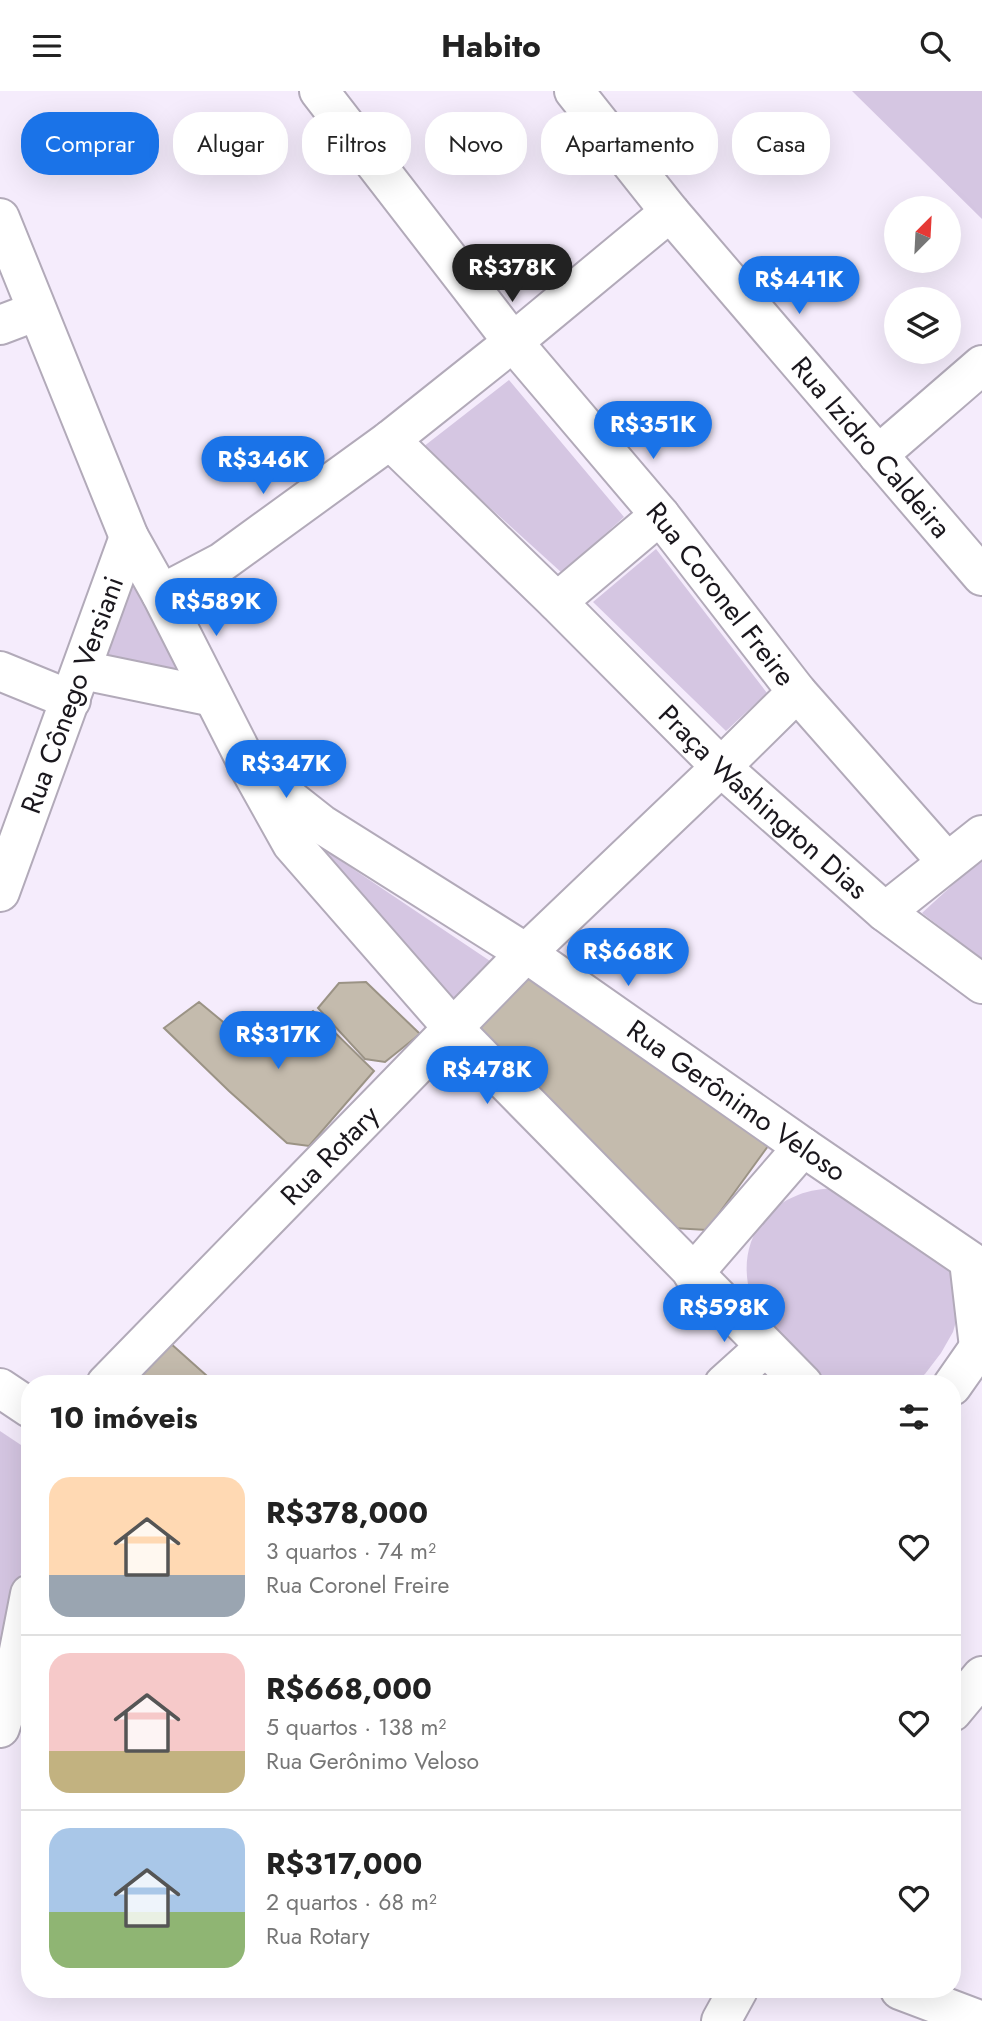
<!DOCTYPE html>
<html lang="pt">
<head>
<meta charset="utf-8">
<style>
  :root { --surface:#fff; --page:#f2f2f2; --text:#222; --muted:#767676; --line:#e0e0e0; --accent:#1a73e8 }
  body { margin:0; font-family:Jost,sans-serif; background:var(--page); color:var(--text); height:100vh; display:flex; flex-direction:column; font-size:26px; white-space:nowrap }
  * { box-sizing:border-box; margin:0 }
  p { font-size:23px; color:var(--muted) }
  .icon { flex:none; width:38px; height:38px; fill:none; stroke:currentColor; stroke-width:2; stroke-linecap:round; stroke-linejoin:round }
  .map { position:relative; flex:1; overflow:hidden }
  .side { position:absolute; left:21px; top:1284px; width:940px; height:623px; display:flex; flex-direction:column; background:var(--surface); border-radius:28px; box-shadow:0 7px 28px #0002 }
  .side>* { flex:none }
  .banner { position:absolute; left:21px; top:21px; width:942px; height:63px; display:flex; gap:14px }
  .needle { width:46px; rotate:24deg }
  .tools { position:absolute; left:884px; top:105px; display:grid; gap:14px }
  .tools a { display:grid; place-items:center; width:77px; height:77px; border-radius:50%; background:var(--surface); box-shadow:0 7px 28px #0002; font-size:35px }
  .price { position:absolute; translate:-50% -60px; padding:0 16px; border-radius:24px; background:var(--accent); color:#fff; font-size:23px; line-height:46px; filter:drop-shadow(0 2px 4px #0008) }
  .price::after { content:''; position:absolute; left:50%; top:42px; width:21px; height:16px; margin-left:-10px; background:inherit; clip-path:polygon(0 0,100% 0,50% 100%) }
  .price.current { background:#222; color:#fff }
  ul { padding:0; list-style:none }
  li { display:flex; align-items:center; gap:21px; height:175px; padding:0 28px }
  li+li { border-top:2px solid var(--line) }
  li span { display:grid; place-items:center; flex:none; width:196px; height:140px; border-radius:21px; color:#555 }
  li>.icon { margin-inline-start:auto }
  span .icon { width:84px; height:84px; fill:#fffc; stroke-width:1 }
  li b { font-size:30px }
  h2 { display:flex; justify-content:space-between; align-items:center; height:84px; padding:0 28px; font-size:30px }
  .chip { padding:0 24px; border-radius:28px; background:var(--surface); box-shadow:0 7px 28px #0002; font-size:24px; line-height:63px }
  .chip.current { background:var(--accent); color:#fff }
  header { display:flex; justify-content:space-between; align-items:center; height:91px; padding:0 28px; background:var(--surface); font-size:32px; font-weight:700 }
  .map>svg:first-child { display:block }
</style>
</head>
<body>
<header><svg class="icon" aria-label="menu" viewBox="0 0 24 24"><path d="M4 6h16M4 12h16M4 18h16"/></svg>Habito<svg class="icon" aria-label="search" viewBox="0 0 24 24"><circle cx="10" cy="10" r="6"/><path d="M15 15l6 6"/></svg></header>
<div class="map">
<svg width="982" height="1930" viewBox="0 0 982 1930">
  <rect width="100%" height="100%" fill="#f5ecfc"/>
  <path fill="#d5c6e2" d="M852 0H982V128Z
    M509 289 624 426 562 482 423 356Z
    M656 458 767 602 726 640 593 511Z
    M130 486 186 586 104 564Z
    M313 751 493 872 453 908Z
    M982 767V868L922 822Z
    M835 1097 942 1169 951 1183 959 1220 953 1241 941 1262 925 1283 912 1293H830C815 1280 801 1266 786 1253 778 1246 769 1239 763 1230 733 1185 744 1125 798 1104 810 1099 823 1098 835 1097Z
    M0 1340 30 1360V1447L0 1563Z"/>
  <path fill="#c4bbad" stroke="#9b9385" stroke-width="2" d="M539 885 771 1051 707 1139 673 1137 462 936 499 897Z
    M366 891 420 943 385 971 365 968 318 917 339 892Z
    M199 911 257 959 313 920 374 980 309 1055 287 1052 229 1000 164 937Z
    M160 1243 216 1293H111Z"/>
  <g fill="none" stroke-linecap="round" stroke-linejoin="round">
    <g stroke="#b2aab9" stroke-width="42">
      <g id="minor">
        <path id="s1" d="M319 0 513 251 660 424 797 601 947 771"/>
        <path id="s2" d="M574 0 670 121 982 485"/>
        <path d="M0 127 129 446 161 503 249 676 292 753 452 936 803 1293"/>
        <path d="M0 234 37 220"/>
        <path id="s3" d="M390 349 557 511 721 676 885 821 982 893"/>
        <path d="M878 364 982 274"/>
        <path d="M161 503 222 471 390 349 513 251 670 121"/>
        <path d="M557 511 660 424"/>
        <path d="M82 579 213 606"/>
        <path d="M0 580 71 609"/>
        <path id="s4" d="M264 688 321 733 526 862 803 1056 982 1178"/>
        <path id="s5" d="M0 801 129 446"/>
        <path d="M885 821 982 744"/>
        <path d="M969 1170 979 1256"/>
        <path d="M693 1183 803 1056"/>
        <path id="s6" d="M106 1293 526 862 721 676 797 601"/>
        <path d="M724 1293 765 1256"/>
        <path d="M952 1295 982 1252"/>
        <path d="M0 1297 30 1317"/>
        <path d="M952 1621 982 1585"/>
        <path d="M0 1637 10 1606 30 1503"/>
        <path d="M900 1899 982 1930"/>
        <path d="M721 1930 738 1899"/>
      </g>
    </g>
    <use href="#minor" stroke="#fff" stroke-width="38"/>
  </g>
  <g text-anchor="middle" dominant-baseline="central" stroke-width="6" stroke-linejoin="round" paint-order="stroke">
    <g font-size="28" fill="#1a171d" stroke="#f5ecfc">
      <text stroke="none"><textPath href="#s2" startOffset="464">Rua Izidro Caldeira</textPath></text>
      <text stroke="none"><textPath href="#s1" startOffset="644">Rua Coronel Freire</textPath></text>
      <text stroke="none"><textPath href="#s5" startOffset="210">Rua Cônego Versiani</textPath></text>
      <text stroke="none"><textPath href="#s3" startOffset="520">Praça Washington Dias</textPath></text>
      <text stroke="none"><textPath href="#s4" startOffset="572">Rua Gerônimo Veloso</textPath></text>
      <text stroke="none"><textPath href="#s6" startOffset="320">Rua Rotary</textPath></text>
    </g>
  </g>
</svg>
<div class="tools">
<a><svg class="needle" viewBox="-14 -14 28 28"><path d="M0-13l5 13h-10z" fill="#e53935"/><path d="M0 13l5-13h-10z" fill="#767676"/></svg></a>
<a><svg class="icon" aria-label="layers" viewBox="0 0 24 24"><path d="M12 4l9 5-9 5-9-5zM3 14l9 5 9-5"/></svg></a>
</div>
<b class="price current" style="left:512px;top:213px">R$378K</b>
<b class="price" style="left:799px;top:225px">R$441K</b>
<b class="price" style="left:653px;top:370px">R$351K</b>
<b class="price" style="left:263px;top:405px">R$346K</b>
<b class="price" style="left:216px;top:547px">R$589K</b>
<b class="price" style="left:286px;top:709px">R$347K</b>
<b class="price" style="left:628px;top:897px">R$668K</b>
<b class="price" style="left:278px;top:980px">R$317K</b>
<b class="price" style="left:487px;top:1015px">R$478K</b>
<b class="price" style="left:724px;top:1253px">R$598K</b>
<div class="banner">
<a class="chip current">Comprar</a>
<a class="chip">Alugar</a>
<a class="chip">Filtros</a>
<a class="chip">Novo</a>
<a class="chip">Apartamento</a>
<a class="chip">Casa</a>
</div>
<section class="side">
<h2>10 imóveis<svg class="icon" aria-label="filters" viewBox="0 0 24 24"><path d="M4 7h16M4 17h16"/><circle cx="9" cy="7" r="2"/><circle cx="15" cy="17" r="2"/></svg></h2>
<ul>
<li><span style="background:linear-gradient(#ffd9b3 70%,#9aa5b1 0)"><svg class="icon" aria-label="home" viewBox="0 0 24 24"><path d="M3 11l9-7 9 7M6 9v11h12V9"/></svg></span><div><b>R$378,000</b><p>3 quartos · 74 m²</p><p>Rua Coronel Freire</p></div><svg class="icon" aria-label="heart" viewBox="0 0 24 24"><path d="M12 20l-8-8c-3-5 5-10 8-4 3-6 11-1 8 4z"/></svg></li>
<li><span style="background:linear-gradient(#f6c9c9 70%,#c2b280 0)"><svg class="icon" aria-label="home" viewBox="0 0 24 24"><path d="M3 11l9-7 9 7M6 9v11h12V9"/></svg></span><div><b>R$668,000</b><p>5 quartos · 138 m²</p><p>Rua Gerônimo Veloso</p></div><svg class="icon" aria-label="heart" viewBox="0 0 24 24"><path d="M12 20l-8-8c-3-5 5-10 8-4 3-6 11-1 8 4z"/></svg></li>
<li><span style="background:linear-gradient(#a9c7e8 60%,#8fb573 0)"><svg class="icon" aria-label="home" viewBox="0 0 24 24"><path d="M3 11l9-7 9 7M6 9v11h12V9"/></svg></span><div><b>R$317,000</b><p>2 quartos · 68 m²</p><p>Rua Rotary</p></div><svg class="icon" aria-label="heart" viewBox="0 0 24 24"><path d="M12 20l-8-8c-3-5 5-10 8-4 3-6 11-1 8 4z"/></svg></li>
</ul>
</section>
</div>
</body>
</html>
